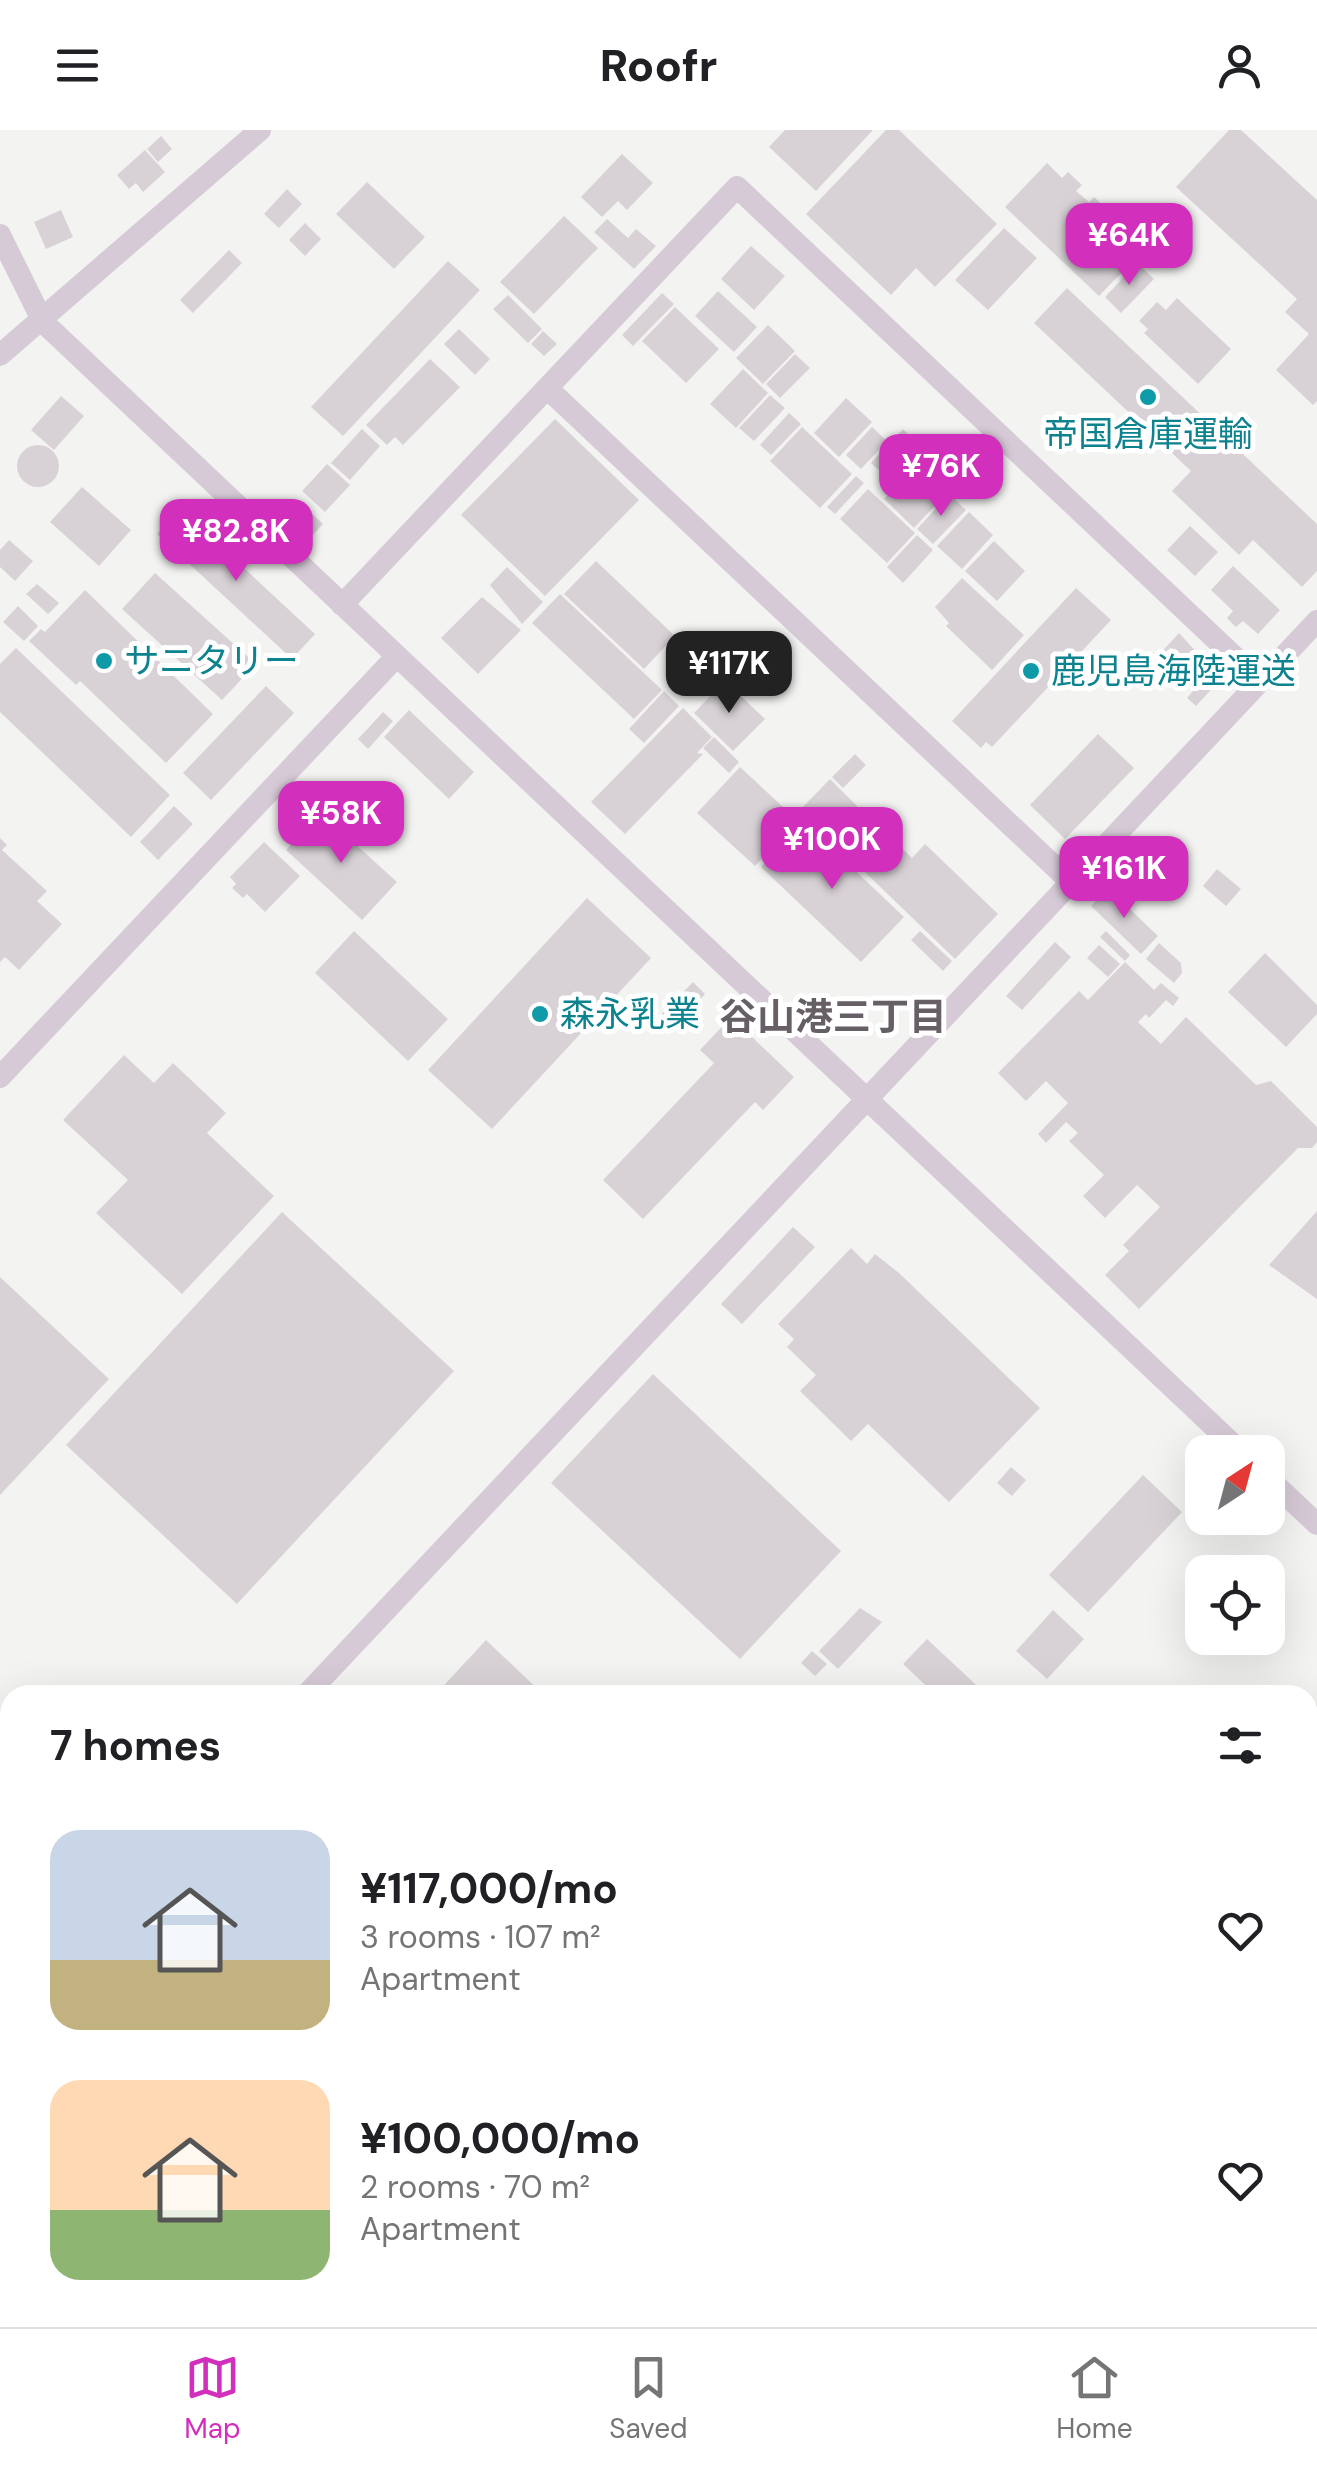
<!DOCTYPE html>
<html lang="en">
<head>
<meta charset="utf-8">
<style>
  :root { --surface:#fff; --page:#f2f2f2; --text:#202124; --muted:#757577; --line:#e0e0e0; --accent:#d12fbc }
  body { margin:0; font-family:"DM Sans","Noto Sans JP",sans-serif; background:var(--page); color:var(--text); height:100vh; display:flex; flex-direction:column; font-size:38px; white-space:nowrap }
  * { box-sizing:border-box; margin:0 }
  p { font-size:32px; color:var(--muted) }
  .icon { flex:none; width:55px; height:55px; fill:none; stroke:currentColor; stroke-width:2; stroke-linecap:round; stroke-linejoin:round }
  .map { position:relative; flex:1; overflow:hidden }
  .side { position:absolute; left:0px; top:1555px; width:1318px; height:642px; display:flex; flex-direction:column; background:var(--surface); border-radius:30px 30px 0 0; box-shadow:0 10px 40px #0002 }
  .side>* { flex:none }
  .needle { width:65px; rotate:36deg }
  .buttons { position:absolute; left:1185px; top:1305px; display:grid; gap:20px }
  .buttons a { display:grid; place-items:center; width:100px; height:100px; border-radius:20px; background:var(--surface); box-shadow:0 10px 40px #0002; font-size:50px }
  .price { position:absolute; translate:-50% -85px; padding:0 22px; border-radius:20px; background:var(--accent); color:#fff; font-size:32px; line-height:65px; filter:drop-shadow(0 2px 5px #0008) }
  .price::after { content:''; position:absolute; left:50%; top:60px; width:30px; height:22px; margin-left:-15px; background:inherit; clip-path:polygon(0 0,100% 0,50% 100%) }
  .price.current { background:#222; color:#fff }
  ul { padding:0; list-style:none }
  li { display:flex; align-items:center; gap:30px; height:250px; padding:0 50px }
  li span { display:grid; place-items:center; flex:none; width:280px; height:200px; border-radius:30px; color:#555 }
  li>.icon { margin-inline-start:auto }
  span .icon { width:120px; height:120px; fill:#fffc; stroke-width:1 }
  li b { font-size:42px }
  h2 { display:flex; justify-content:space-between; align-items:center; height:120px; padding:0 50px; font-size:42px }
  header { display:flex; justify-content:space-between; align-items:center; height:130px; padding:0 50px; background:var(--surface); font-size:45px; font-weight:800 }
  .menu { display:flex; justify-content:space-around; align-items:center; height:140px; border-top:2px solid var(--line); background:var(--surface); font-size:28px; color:var(--muted) }
  .menu a { display:grid; justify-items:center; gap:5px }
  .menu .current { color:var(--accent) }
  .map>svg:first-child { display:block }
</style>
</head>
<body>
<header><svg class="icon" aria-label="menu" viewBox="0 0 24 24"><path d="M4 6h16M4 12h16M4 18h16"/></svg>Roofr<svg class="icon" aria-label="person" viewBox="0 0 24 24"><circle cx="12" cy="8" r="4"/><path d="M4 21q1-7 8-7t8 7"/></svg></header>
<div class="map">
<svg width="1317" height="2197" viewBox="0 0 1317 2197">
  <rect width="100%" height="100%" fill="#f3f4f2"/>
  <path fill="#c6c8eb" d="M10 1939V2175L0 2166V1949Z
    M24 2188H494L502 2197H34Z"/>
  <path fill="#d299e3" d="M1317 1987V2197H1119L1128 2188H1308V1997Z"/>
  <path fill="#d8d2d7" d="M785 0H873L816 61 769 17Z
    M886 0H899L997 94 935 157 916 138 891 165 806 84Z
    M1229 0H1241L1317 70V271L1313 275 1276 240 1309 204 1285 182 1297 169 1176 57Z
    M161 6 172 19 158 32 147 19Z
    M145 20 165 42 143 62 136 53 129 59 117 45Z
    M622 24 653 53 627 80 618 71 602 87 581 67Z
    M1047 33 1062 48 1068 42 1082 55 1076 61 1089 72 1094 67 1109 81 1103 86 1117 100 1123 94 1147 116 1099 166 1005 77Z
    M367 52 425 107 394 139 336 84Z
    M287 59 302 74 279 98 264 84Z
    M61 80 73 107 46 119 34 92Z
    M564 86 598 118 534 184 500 152Z
    M607 89 628 108 636 99 656 116 634 139 594 102Z
    M305 93 321 109 305 126 289 110Z
    M1004 98 1037 128 988 180 955 150Z
    M751 116 785 146 754 180 721 149Z
    M229 120 242 133 193 183 180 170Z
    M448 131 480 160 343 306 311 277Z
    M1137 133 1154 149 1121 183 1105 167Z
    M1067 158 1317 394V441L1302 457 1253 410 1239 425 1172 361 1191 341 1034 193Z
    M718 161 757 197 734 222 695 186Z
    M662 163 674 174 633 216 622 205Z
    M508 165 542 199 528 213 493 179Z
    M1177 168 1231 219 1198 254 1144 203 1148 199 1139 191 1157 172 1166 180Z
    M675 177 719 219 686 253 642 211Z
    M768 195 795 221 763 254 736 228Z
    M459 199 490 229 475 245 444 214Z
    M543 201 557 214 544 226 531 214Z
    M795 224 810 238 780 268 766 254Z
    M430 229 460 257 403 315 395 307 387 315 366 295Z
    M743 239 768 263 736 298 710 274Z
    M770 265 785 278 754 311 739 298Z
    M61 266 84 286 54 320 31 300Z
    M846 268 872 292 839 327 814 303Z
    M789 283 801 294 771 325 760 315Z
    M555 289 639 370 545 466 461 385Z
    M802 297 852 344 820 378 770 331Z
    M872 297 887 311 861 339 846 325Z
    M362 299 380 316 350 350 331 333Z
    M903 299 926 321 894 354 871 333Z
    M17 336a21 21 0 1 1 42 0a21 21 0 1 1-42 0Z
    M327 334 350 355 325 382 302 361Z
    M916 335 947 363 914 398 884 369Z
    M856 346 864 353 835 384 827 377Z
    M82 357 131 400 99 436 50 392Z
    M868 359 915 403 887 433 840 389Z
    M949 364 966 380 933 414 917 399Z
    M296 369 323 394 310 408 283 383Z
    M180 379 315 504 292 529 157 404Z
    M969 382 993 405 962 439 937 416Z
    M1190 396 1218 422 1195 446 1167 420Z
    M917 405 933 420 903 453 887 437Z
    M9 410 33 431 15 451 0 437V420Z
    M994 411 1025 441 997 471 965 441Z
    M596 431 675 506 644 539 564 464Z
    M1233 436 1280 480 1258 504 1243 491 1236 497 1227 488 1233 481 1211 460Z
    M507 437 543 472 522 494 490 455Z
    M155 443 256 534 222 570 122 479Z
    M962 448 1024 505 992 540 946 496 949 493 935 477Z
    M37 454 59 473 48 484 26 464Z
    M1076 458 1111 490 992 617 986 612 981 618 952 591Z
    M85 460 213 584 166 633 80 551 76 555 29 511 41 499 45 502Z
    M560 464 662 560 634 589 532 493Z
    M482 467 521 500 478 544 441 508Z
    M18 476 38 496 24 511 3 492Z
    M1179 503 1221 549 1196 576 1187 568 1193 561 1157 527Z
    M16 518 170 665 131 707 0 582V534Z
    M725 551 765 589 733 621 694 583Z
    M266 556 294 583 211 670 183 643Z
    M664 561 679 576 644 613 629 599Z
    M683 578 712 607 697 623 703 624 625 704 591 672Z
    M409 580 474 642 449 669 384 607Z
    M383 582 393 591 368 619 358 609Z
    M1098 604 1134 638 1065 709 1030 675Z
    M714 607 739 632 729 643 703 618Z
    M855 624 866 635 843 658 832 647Z
    M740 637 797 690 755 736 697 683Z
    M830 649 867 686 836 718 799 681Z
    M174 676 193 694 158 730 140 712Z
    M320 682 397 752 362 790 286 720Z
    M873 690 912 728 925 714 998 784 955 829 843 721Z
    M804 692 904 787 861 832 761 737Z
    M0 708 7 715 2 720 47 761 37 771 62 794 19 840 5 827 0 832Z
    M264 712 300 746 265 782 247 764 243 768 232 758 236 754 230 747Z
    M1217 739 1241 759 1226 776 1203 756Z
    M1108 758 1158 806 1141 824 1091 776Z
    M587 768 651 828 492 999 428 940Z
    M354 801 448 889 408 931 315 843Z
    M920 801 952 831 943 841 911 810Z
    M1106 801 1130 825 1125 831 1100 807Z
    M1055 812 1071 827 1022 880 1006 866Z
    M1159 813 1181 833 1182 843 1174 853 1146 829Z
    M1099 815 1120 834 1108 847 1087 828Z
    M1265 823 1317 875V884L1286 917 1228 862Z
    M1125 832 1154 860 1161 853 1179 868 1173 876 1166 870 1149 888 1146 884 1138 892 1161 914 1186 887 1256 955 1271 951 1317 997V1012L1312 1018H1298L1139 1179 1105 1145 1129 1121 1123 1115 1160 1077 1137 1055 1105 1088 1083 1066 1104 1045 1069 1011 1078 1003 1066 992 1046 1013 1038 1004 1068 973 1046 951 1026 971 998 943 1079 861 1088 870Z
    M693 852 705 864 674 898 661 885Z
    M731 887 794 947 763 980 755 972 643 1089 603 1050 714 933 700 920Z
    M124 925 154 953 173 933 226 983 207 1003 274 1066 182 1164 96 1083 128 1050 63 990Z
    M1317 1081V1169L1269 1135Z
    M282 1082 454 1241 237 1474 66 1315Z
    M793 1097 815 1117 742 1194 721 1174Z
    M851 1118 867 1134 875 1124 899 1143 1040 1278 949 1372 868 1294 851 1311 800 1261 816 1245 787 1217 794 1209 778 1194Z
    M0 1147 109 1249 0 1365Z
    M653 1244 841 1421 740 1529 551 1353Z
    M1011 1337 1026 1350 1012 1366 997 1353Z
    M1143 1345 1182 1382 1088 1482 1049 1445Z
    M860 1478 882 1492 838 1539 819 1521Z
    M1053 1480 1084 1509 1047 1549 1016 1521Z
    M927 1509 987 1565H936L903 1534Z
    M486 1510 544 1565H435Z
    M812 1521 827 1534 815 1546 801 1533Z
    M1317 1574V1783L1308 1774V1584Z
    M811 2188H997L988 2197H821Z"/>
  <g fill="none" stroke-linecap="round" stroke-linejoin="round">
    <path stroke="#d6cad6" stroke-width="22" d="M0 105 43 192 1241 1322
      M0 225 260 0
      M547 258 1071 752
      M342 475 737 57 1260 551
      M0 947 397 526
      M1268 1348 1317 1394
      M306 1565 1317 491
      M0 1891 10 1880
      M1308 1895 1317 1885
      M1024 2197 1033 2188"/>
  </g>
  <g fill="#0f9aa8" stroke="#fff" stroke-width="4">
    <circle cx="1148" cy="267" r="10"/>
    <circle cx="104" cy="531" r="10"/>
    <circle cx="1031" cy="541" r="10"/>
    <circle cx="540" cy="884" r="10"/>
  </g>
  <g text-anchor="middle" dominant-baseline="central" stroke-width="10" stroke-linejoin="round" paint-order="stroke">
    <g font-size="35" fill="#0d838f" stroke="#fff" text-anchor="start">
      <text x="1148" y="304" text-anchor="middle">帝国倉庫運輸</text>
      <text x="124" y="531">サニタリー</text>
      <text x="1051" y="541">鹿児島海陸運送</text>
      <text x="560" y="884">森永乳業</text>
    </g>
    <g font-size="38" font-weight="bold" fill="#665f65" stroke="#fff">
      <text x="833" y="887">谷山港三丁目</text>
    </g>
  </g>
</svg>
<div class="buttons">
<a><svg class="needle" viewBox="-14 -14 28 28"><path d="M0-13l5 13h-10z" fill="#e53935"/><path d="M0 13l5-13h-10z" fill="#757577"/></svg></a>
<a><svg class="icon" aria-label="locate" viewBox="0 0 24 24"><circle cx="12" cy="12" r="6"/><path d="M12 2v4M12 18v4M2 12h4M18 12h4"/></svg></a>
</div>
<b class="price" style="left:1129px;top:158px">¥64K</b>
<b class="price" style="left:941px;top:389px">¥76K</b>
<b class="price" style="left:236px;top:454px">¥82.8K</b>
<b class="price current" style="left:729px;top:586px">¥117K</b>
<b class="price" style="left:341px;top:736px">¥58K</b>
<b class="price" style="left:832px;top:762px">¥100K</b>
<b class="price" style="left:1124px;top:791px">¥161K</b>
<section class="side">
<h2>7 homes<svg class="icon" aria-label="filters" viewBox="0 0 24 24"><path d="M4 7h16M4 17h16"/><circle cx="9" cy="7" r="2"/><circle cx="15" cy="17" r="2"/></svg></h2>
<ul>
<li><span style="background:linear-gradient(#c9d6e8 65%,#c2b280 0)"><svg class="icon" aria-label="home" viewBox="0 0 24 24"><path d="M3 11l9-7 9 7M6 9v11h12V9"/></svg></span><div><b>¥117,000/mo</b><p>3 rooms · 107 m²</p><p>Apartment</p></div><svg class="icon" aria-label="heart" viewBox="0 0 24 24"><path d="M12 20l-8-8c-3-5 5-10 8-4 3-6 11-1 8 4z"/></svg></li>
<li><span style="background:linear-gradient(#ffd9b3 65%,#8fb573 0)"><svg class="icon" aria-label="home" viewBox="0 0 24 24"><path d="M3 11l9-7 9 7M6 9v11h12V9"/></svg></span><div><b>¥100,000/mo</b><p>2 rooms · 70 m²</p><p>Apartment</p></div><svg class="icon" aria-label="heart" viewBox="0 0 24 24"><path d="M12 20l-8-8c-3-5 5-10 8-4 3-6 11-1 8 4z"/></svg></li>
</ul>
</section>
</div>
<nav class="menu">
<a class="current"><svg class="icon" aria-label="map" viewBox="0 0 24 24"><path d="M3 6l6-2 6 2 6-2v14l-6 2-6-2-6 2zM9 4v14M15 6v14"/></svg>Map</a>
<a><svg class="icon" aria-label="saved" viewBox="0 0 24 24"><path d="M7 4h10v16l-5-4-5 4z"/></svg>Saved</a>
<a><svg class="icon" aria-label="home" viewBox="0 0 24 24"><path d="M3 11l9-7 9 7M6 9v11h12V9"/></svg>Home</a>
</nav>
</body>
</html>
